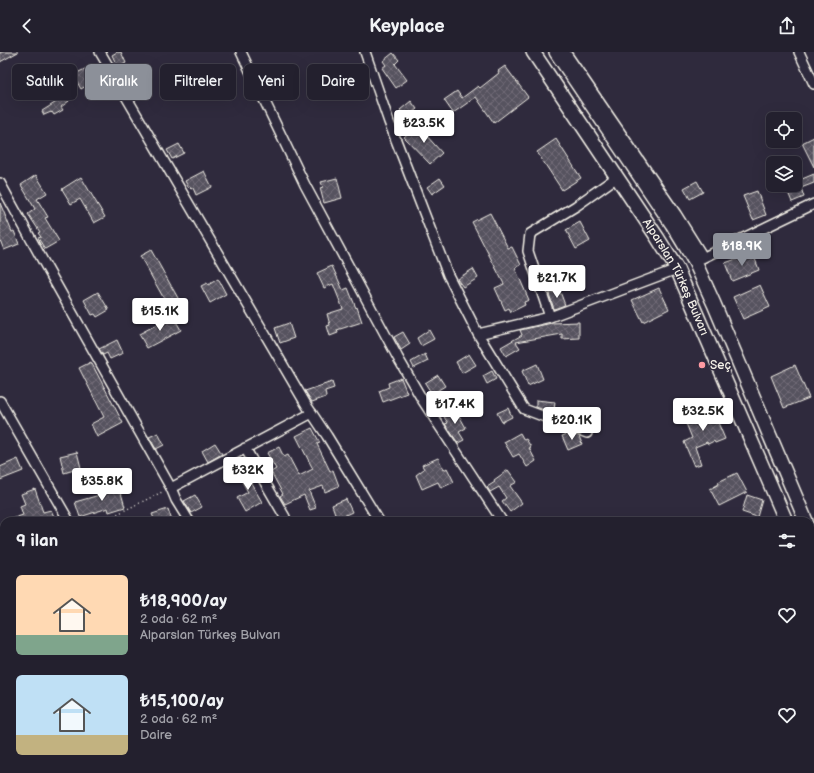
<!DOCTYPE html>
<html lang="tr">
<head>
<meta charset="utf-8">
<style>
  :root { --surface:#23202e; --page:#2b2836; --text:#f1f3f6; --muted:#a3a3aa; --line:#403e4a; --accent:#8c9099 }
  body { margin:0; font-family:"Balsamiq Sans",sans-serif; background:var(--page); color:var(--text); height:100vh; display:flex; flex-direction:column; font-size:15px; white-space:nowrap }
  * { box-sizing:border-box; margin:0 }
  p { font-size:13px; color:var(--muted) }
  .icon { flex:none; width:22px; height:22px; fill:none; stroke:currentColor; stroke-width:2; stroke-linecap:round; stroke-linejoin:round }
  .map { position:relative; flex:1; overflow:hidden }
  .details { position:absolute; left:0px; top:465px; width:814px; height:256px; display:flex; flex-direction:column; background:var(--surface); border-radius:12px 12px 0 0; box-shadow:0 4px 16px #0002,0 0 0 1px var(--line) }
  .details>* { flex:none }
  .hud { position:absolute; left:12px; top:12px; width:400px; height:36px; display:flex; gap:8px }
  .controls { position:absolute; left:766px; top:60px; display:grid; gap:8px }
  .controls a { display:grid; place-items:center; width:36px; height:36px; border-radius:6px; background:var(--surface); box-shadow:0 4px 16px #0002,0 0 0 1px var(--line); font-size:20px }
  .price { position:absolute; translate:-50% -34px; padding:0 9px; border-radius:4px; background:#fff; color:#222; font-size:13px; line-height:26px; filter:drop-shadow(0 1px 2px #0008) }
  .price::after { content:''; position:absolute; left:50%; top:24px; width:12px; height:9px; margin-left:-6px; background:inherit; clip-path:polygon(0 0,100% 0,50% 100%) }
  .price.on { background:var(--accent); color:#fff }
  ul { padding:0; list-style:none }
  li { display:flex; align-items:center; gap:12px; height:100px; padding:0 16px }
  li span { display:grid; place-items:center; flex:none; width:112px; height:80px; border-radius:6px; color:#555 }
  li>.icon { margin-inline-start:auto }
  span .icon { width:48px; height:48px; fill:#fffc; stroke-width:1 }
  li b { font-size:17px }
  h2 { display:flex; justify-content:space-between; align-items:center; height:48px; padding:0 16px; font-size:17px }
  .pill { padding:0 14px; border-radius:6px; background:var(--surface); box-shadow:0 4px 16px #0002,0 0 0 1px var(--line); font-size:14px; line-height:36px }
  .pill.on { background:var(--accent); color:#fff }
  header { display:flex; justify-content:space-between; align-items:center; height:52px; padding:0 16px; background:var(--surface); font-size:18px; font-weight:700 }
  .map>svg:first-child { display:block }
</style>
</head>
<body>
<header><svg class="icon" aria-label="back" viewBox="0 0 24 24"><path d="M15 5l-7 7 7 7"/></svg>Keyplace<svg class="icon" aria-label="share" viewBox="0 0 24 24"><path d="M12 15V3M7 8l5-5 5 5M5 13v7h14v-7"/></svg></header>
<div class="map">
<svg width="814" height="721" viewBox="0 0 814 721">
  <defs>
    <pattern id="building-cross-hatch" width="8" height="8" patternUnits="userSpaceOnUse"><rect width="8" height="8" fill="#56525f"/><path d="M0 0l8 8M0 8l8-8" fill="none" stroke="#6f6b76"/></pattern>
  </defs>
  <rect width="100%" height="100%" fill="#2f2a3d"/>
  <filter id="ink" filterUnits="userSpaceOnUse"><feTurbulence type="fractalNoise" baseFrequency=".025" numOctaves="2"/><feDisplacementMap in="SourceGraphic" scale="8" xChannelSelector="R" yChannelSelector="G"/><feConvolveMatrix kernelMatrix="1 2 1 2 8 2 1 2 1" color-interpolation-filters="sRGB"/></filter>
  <g filter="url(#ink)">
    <path fill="url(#building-cross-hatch)" stroke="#f4f1e8" d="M0 0H18L0 10Z
      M117 0H121L126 11 118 16 112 3Z
      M393 1 399 8 395 12 407 28 396 36 382 16 386 13 383 9Z
      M505 14 528 45 494 71 476 45 453 61 444 48 457 39 462 46 478 34 480 36 499 21 498 19Z
      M89 15 93 21 91 23 95 29 81 37 73 23Z
      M274 17 280 31 266 37 260 23Z
      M143 21 148 31 131 40 126 29Z
      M66 44 69 49 61 55 63 58 54 63 52 60 51 61V60L44 63 42 59Z
      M411 49 417 57 406 66 400 58Z
      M425 72 431 78 426 83 442 101 430 112 404 85 413 77 416 81Z
      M814 85V115L802 91Z
      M556 87 581 126 562 138 537 100Z
      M179 92 184 101 172 107 167 98Z
      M204 119 212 135 196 143 193 136 191 137 190 134 188 135 185 129Z
      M814 122V131L801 136 804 145 792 150 785 133H795V130Z
      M36 123 47 141 37 147 48 165 45 166 59 189 45 197 38 186 41 185 38 181 40 180 28 162 35 157 21 133Z
      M81 125 105 165 94 171 80 147 71 152 62 137Z
      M337 126 342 146 324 151 320 136 323 135 321 130Z
      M440 126 445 133 432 142 427 135Z
      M697 129 703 140 690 147 684 136Z
      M757 139 766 163 753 168 743 144Z
      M0 151 12 180 14 179 19 192 4 198 0 188Z
      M490 161 508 196 512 195 521 213 515 216 529 248 524 250 525 253 511 260 509 256 505 258 495 236 504 232 472 170Z
      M580 170 590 189 576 197 566 178Z
      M151 198 183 255 172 261 140 204Z
      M753 201 759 218 732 229 725 211Z
      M332 214 343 238 348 236 356 256 357 255 362 270 337 278 338 281 330 284 327 274 330 273 327 262 343 257 333 232 324 236 317 221Z
      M473 217 478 226 463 235 457 227Z
      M218 227 226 242 210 251 201 234 207 231 208 233Z
      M760 233 770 255 743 267 733 245Z
      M659 236 669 257 643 270 632 248Z
      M559 237 565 253 554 257 549 242Z
      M98 240 109 258 97 265 95 262 92 263 84 248Z
      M173 264 181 278 147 296 139 282Z
      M579 270V286L562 287V282L516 290 520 296 506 304 501 295 522 283 520 278 552 271Z
      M289 271 294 286 280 291 275 276Z
      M429 278 434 287 421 294 417 286Z
      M403 280 410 292 401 298 394 285Z
      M117 288 123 301 110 307 107 301 103 303 99 297Z
      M425 302 428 309 414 316 411 310Z
      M469 302 476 313 462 321 456 310Z
      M91 310 123 371 97 385 91 372 104 365 79 316Z
      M537 312 543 327 528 334 522 319Z
      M795 313 809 346 784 356 771 324Z
      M492 319 496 327 487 332 483 324Z
      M438 323 445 334 432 342 425 331Z
      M401 326 407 341 383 350 379 339 389 335 388 331Z
      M332 330 334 336 325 339 326 345 312 350 305 339Z
      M536 348 555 350 554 359 544 358 536 355Z
      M711 354 725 387 715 391 714 389 708 392 707 390 695 395 701 412 694 414 684 390 692 386 685 369 696 364V362L702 360 701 358Z
      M508 356 512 365 502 370 497 361Z
      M456 358 466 376 459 380 464 388 458 391 445 372 448 371 444 365Z
      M312 376 320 391 317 392 330 419 333 418 339 434 325 440 323 434 309 439 316 456 310 458 304 443 285 452 280 444 283 442 271 420 276 417 267 401 279 395 284 405 288 403 299 424 313 417 296 384Z
      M158 381 164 393 156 397 149 385Z
      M520 381 524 388 526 387 531 395 529 396 536 409 527 415 519 402 513 405 504 390Z
      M570 381 572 382 573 384 575 383 579 384 582 392 568 398 562 384Z
      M215 391 222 402 208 410 202 399Z
      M77 400 81 416 64 421 60 404Z
      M438 406 444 418 447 416 454 430 441 436 438 430 422 437 416 423 424 417 422 413Z
      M18 407 23 419 0 428V415Z
      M247 415 255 429 251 431 262 450 245 460 237 446 248 440 237 421Z
      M508 418 517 430 510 434 522 451 510 460 502 449 506 446 499 435 490 440 487 435 495 430 494 428Z
      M737 421 747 440 719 454 710 437 719 432 718 430Z
      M119 434 125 455 109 460 108 456 80 465 75 450 103 442V438Z
      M35 437 43 460 51 458 56 469H9L8 468 23 463 20 454 25 452 21 442Z
      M195 443 202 455 191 461 184 449Z
      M747 443 762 448 757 465 742 460Z
      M346 447 352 460 337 467 332 453Z
      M168 457 172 469H155L152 462Z"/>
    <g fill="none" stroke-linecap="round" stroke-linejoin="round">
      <g stroke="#f4f1e8" stroke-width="12">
        <path id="minor" d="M100 0 307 354 327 384 379 469
          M241 0 305 133 398 306 423 349 502 469
          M365 0 389 70 448 223 478 282 524 357 587 381
          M565 0 676 162 703 205
          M799 0 814 32
          M0 131 43 209 171 436 176 448 189 469
          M698 208 814 152
          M550 265 528 199 530 182 576 154 617 125
          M478 282 550 265 677 217
          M0 349 69 469
          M245 396 285 465
          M171 436 312 361
          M202 717 205 721
          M519 717 521 721
          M645 717 647 721
          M169 721 180 717"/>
      </g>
      <g stroke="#f4f1e8" stroke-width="14">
        <path id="tertiary" d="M810 640 814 638
          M687 721 694 717"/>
      </g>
      <g stroke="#f4f1e8" stroke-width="16">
        <g id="secondary">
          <path id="s1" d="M533 0 657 185 677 217 786 469"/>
          <path d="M556 0 672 172 695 210 714 252 806 469"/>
          <path d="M810 480 814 489"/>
          <path d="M810 525 814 534"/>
        </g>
      </g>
      <path stroke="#f4f1e8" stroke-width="1.5" stroke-dasharray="1 3" stroke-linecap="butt" d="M103 469 164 439
        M0 541 4 538"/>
      <use href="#minor" stroke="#2f2a3d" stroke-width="9"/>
      <use href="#tertiary" stroke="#2f2a3d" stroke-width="11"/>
      <use href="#secondary" stroke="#2f2a3d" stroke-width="13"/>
    </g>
  </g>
  <circle fill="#ff9aa2" stroke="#2f2a3d" stroke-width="1.5" cx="702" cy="313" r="4"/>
  <g text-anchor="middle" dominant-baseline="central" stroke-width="3" stroke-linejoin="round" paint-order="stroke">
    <g font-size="12" fill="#f4f1e8" stroke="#2f2a3d">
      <text stroke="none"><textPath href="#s1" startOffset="267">Alparslan Türkeş Bulvarı</textPath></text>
    </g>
    <g font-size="12" fill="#f4f1e8" stroke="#2f2a3d" text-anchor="start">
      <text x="710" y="313">Seç</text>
    </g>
  </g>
</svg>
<div class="controls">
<a><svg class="icon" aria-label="locate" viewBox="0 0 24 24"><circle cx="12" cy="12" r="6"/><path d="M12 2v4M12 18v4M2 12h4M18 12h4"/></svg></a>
<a><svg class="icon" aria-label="layers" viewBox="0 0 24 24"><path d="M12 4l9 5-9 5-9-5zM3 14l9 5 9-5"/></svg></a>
</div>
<b class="price" style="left:424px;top:92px">₺23.5K</b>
<b class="price on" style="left:742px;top:215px">₺18.9K</b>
<b class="price" style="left:557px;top:247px">₺21.7K</b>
<b class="price" style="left:160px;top:280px">₺15.1K</b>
<b class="price" style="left:455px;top:373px">₺17.4K</b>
<b class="price" style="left:703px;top:380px">₺32.5K</b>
<b class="price" style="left:572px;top:389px">₺20.1K</b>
<b class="price" style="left:248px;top:439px">₺32K</b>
<b class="price" style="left:102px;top:450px">₺35.8K</b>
<div class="hud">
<a class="pill">Satılık</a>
<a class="pill on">Kiralık</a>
<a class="pill">Filtreler</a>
<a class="pill">Yeni</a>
<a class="pill">Daire</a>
</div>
<section class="details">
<h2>9 ilan<svg class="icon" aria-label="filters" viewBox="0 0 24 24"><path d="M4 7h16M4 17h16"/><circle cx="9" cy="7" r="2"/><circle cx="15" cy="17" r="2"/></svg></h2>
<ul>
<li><span style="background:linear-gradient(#ffd9b3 75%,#7fa58c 0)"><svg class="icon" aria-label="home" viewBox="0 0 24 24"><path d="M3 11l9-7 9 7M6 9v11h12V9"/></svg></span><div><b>₺18,900/ay</b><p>2 oda · 62 m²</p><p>Alparslan Türkeş Bulvarı</p></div><svg class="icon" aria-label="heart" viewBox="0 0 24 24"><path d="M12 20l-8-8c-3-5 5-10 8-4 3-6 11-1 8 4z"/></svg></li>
<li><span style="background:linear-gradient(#bfe0f5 75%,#c2b280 0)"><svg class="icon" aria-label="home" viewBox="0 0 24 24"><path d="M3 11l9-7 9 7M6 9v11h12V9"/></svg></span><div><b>₺15,100/ay</b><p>2 oda · 62 m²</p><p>Daire</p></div><svg class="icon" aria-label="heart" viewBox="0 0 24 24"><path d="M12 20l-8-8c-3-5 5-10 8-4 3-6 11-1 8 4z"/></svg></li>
</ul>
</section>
</div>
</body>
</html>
